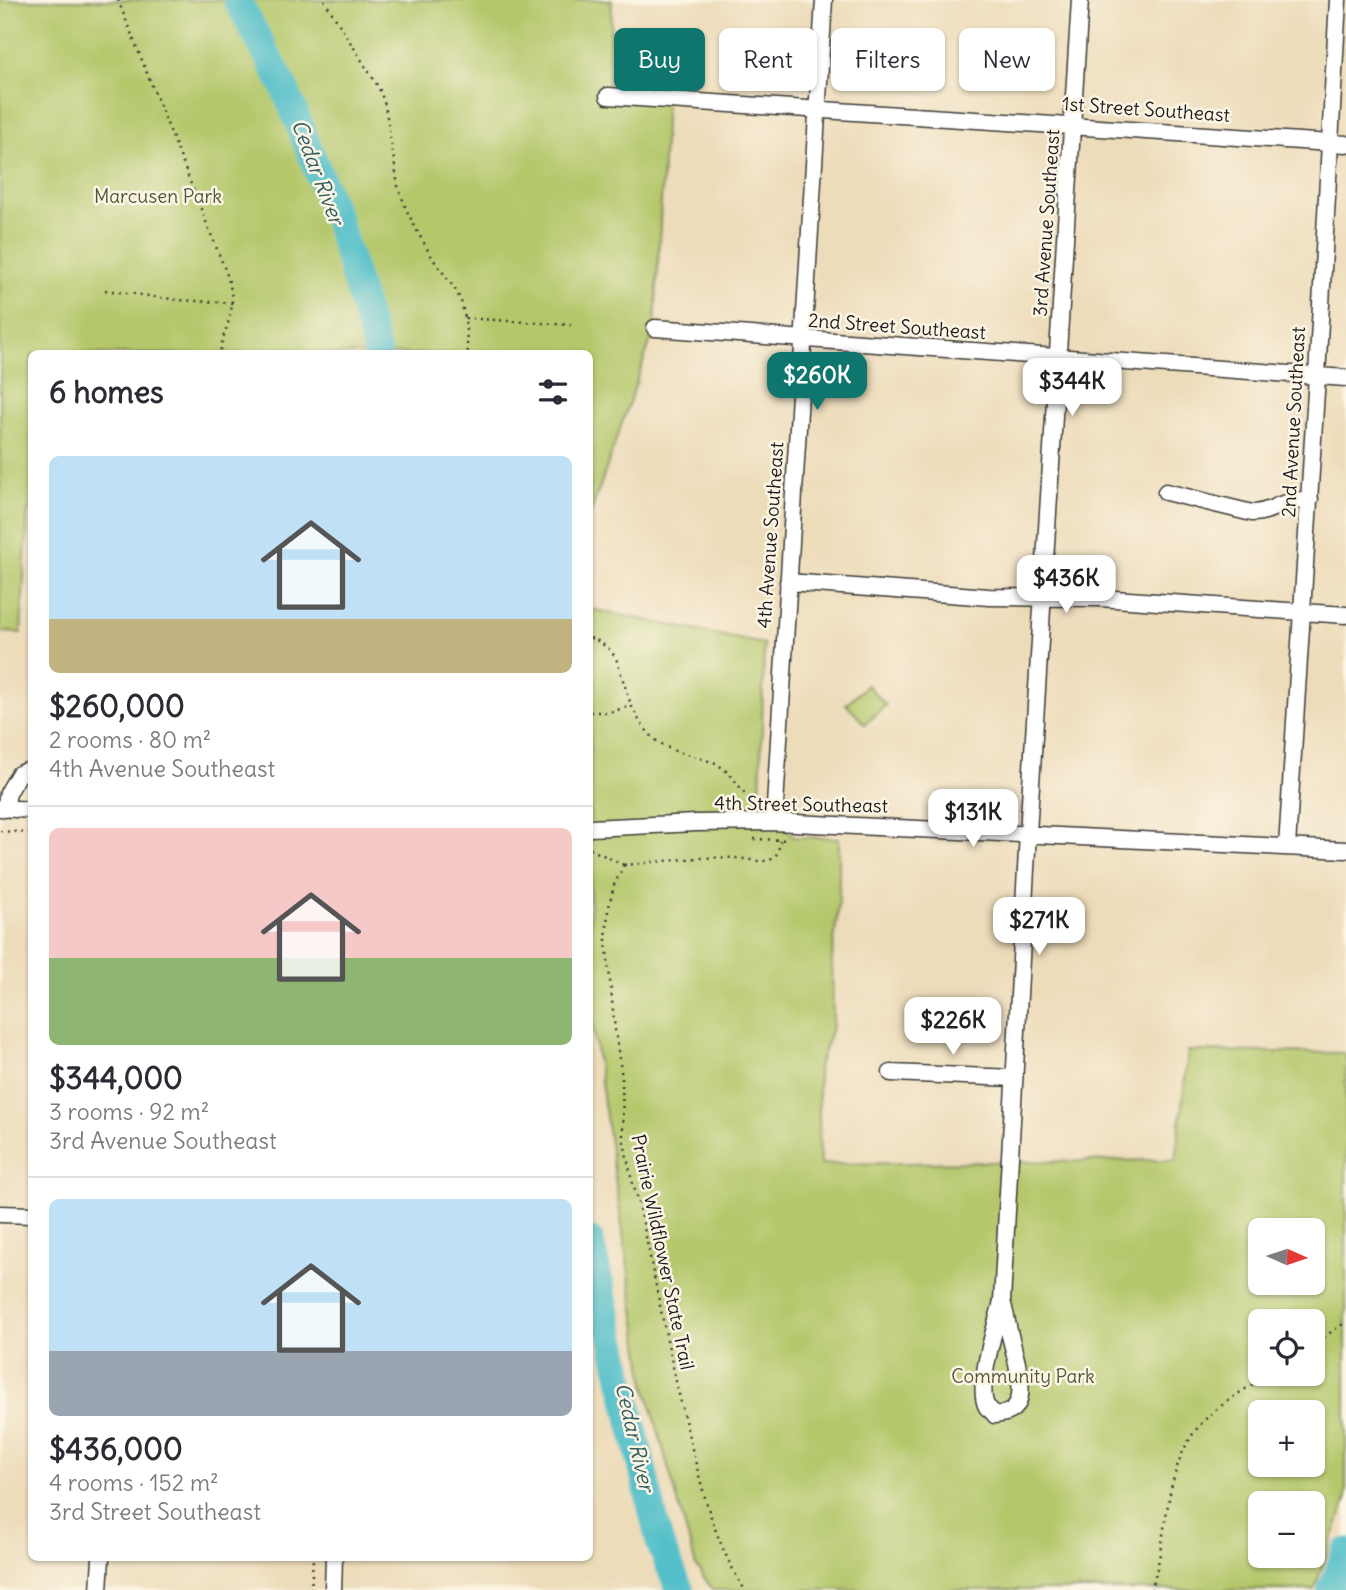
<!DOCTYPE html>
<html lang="en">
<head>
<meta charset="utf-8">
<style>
  :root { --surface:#fff; --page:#f2f2f3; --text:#2b2b33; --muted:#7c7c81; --line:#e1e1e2; --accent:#0f766e }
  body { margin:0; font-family:Delius,sans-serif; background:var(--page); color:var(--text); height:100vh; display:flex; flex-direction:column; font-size:26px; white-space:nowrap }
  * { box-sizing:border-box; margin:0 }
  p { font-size:23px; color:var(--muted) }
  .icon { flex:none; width:38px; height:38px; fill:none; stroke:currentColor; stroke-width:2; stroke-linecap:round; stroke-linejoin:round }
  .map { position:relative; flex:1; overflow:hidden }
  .panel { position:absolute; left:28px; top:350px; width:565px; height:1211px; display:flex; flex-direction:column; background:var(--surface); border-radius:10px; box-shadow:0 2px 5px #0004 }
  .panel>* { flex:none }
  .guide { position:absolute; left:614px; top:28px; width:626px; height:63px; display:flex; gap:14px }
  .needle { width:46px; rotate:93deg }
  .tools { position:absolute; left:1248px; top:1218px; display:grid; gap:14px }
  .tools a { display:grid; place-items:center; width:77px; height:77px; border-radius:10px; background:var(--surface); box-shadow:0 2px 5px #0004; font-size:35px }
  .price { position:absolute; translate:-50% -60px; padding:0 16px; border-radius:14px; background:#fff; color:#222; font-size:23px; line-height:46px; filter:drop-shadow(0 2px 4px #0008) }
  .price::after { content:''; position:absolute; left:50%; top:42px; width:21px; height:16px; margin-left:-10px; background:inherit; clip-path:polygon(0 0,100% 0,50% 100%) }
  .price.selected { background:var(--accent); color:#fff }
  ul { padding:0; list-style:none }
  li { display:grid; align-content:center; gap:14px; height:371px; padding:0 21px }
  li+li { border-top:2px solid var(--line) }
  li span { display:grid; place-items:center; height:217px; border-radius:10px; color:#555 }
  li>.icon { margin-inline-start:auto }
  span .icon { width:126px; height:126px; fill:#fffc; stroke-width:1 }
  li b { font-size:30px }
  h2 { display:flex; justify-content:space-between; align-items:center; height:84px; padding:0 21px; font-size:30px }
  .chip { padding:0 24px; border-radius:10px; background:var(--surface); box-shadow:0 2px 5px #0004; font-size:24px; line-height:63px }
  .chip.selected { background:var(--accent); color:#fff }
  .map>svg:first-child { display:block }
</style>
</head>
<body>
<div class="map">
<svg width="1346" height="1590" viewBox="0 0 1346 1590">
  <rect width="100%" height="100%" fill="#fcf5e5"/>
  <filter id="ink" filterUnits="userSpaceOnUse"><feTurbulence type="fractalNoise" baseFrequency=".0143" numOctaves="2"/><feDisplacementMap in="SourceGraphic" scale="14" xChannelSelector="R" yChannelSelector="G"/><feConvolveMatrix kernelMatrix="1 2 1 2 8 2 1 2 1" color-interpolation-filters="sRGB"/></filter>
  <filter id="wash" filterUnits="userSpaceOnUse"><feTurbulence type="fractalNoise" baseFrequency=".00686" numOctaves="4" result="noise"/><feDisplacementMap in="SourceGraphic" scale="28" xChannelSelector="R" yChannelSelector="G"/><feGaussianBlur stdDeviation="1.57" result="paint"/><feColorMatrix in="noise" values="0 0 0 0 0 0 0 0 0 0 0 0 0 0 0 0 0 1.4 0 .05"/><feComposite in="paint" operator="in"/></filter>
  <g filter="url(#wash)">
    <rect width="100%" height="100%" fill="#eddcba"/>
    <path fill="#b4c76b" stroke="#687244" stroke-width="2" fill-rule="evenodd" d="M0 0H612L608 96 666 99 655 328 590 515V354H32V508L28 509 21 633 0 632Z
      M590 609 764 644 760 803 794 837 839 838V900L832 958 833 1025 818 1067 820 1164 1176 1160 1188 1051 1346 1053V1500L1314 1590H713L696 1566 645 1384 590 1007ZM1260 1230H1312V1283H1260ZM1260 1321H1312V1374H1260ZM1260 1412H1312V1465H1260ZM1260 1503H1312V1556H1260Z
      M867 685 886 705 865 724 846 704Z"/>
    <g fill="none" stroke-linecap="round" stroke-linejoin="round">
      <path stroke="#52bfc9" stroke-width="28" d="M237 0 283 84 338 222 378 354
        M590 1241 660 1544 680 1590
        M1331 1590 1346 1552"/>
    </g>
  </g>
  <g filter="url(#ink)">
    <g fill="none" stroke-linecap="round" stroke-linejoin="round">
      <g stroke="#3b3934" stroke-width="19">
        <path id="minor" d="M608 96 1346 144
          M655 328 1346 378
          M1166 492 1252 513C1264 513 1270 509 1280 505 1289 501 1300 500 1310 499
          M788 582 989 597 1100 598 1346 615
          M0 808 32 810
          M5 809 8 793 19 774 32 769
          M774 822 824 0
          M590 828 696 823 774 822 1346 850
          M1287 847 1317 376 1338 0
          M891 1073 1014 1078
          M0 1214 32 1215
          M1002 1301C1006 1315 1008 1329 1012 1343 1016 1361 1032 1405 1006 1413 1003 1414 999 1414 995 1415 993 1412 990 1410 987 1407 975 1388 997 1323 1002 1301L1028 833 1080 0
          M99 1590 101 1558
          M333 1590 334 1558"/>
      </g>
      <path stroke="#3b3934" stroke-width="2.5" stroke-dasharray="2 5" stroke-linecap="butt" d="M118 0 226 272C231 287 234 300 230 316 227 329 221 340 220 354
        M324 0 379 88 385 105 398 186 406 209 416 229 433 259 455 289 461 301 465 318 468 354
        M105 290 178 300 232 303
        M465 318 571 325
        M590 638 598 641 609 649 616 658 631 705 641 724 655 740 672 750 716 763 730 774 745 794 757 806
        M590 712H610L631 706
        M0 831 32 833
        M754 839 789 840
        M590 849 624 865
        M624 865 614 885 608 911 606 940 615 1030 622 1077 623 1137 631 1177 639 1204C656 1284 671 1365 691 1445 705 1498 715 1543 745 1590
        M624 865C660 862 697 856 734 858 745 858 762 864 772 859 779 854 779 847 780 839
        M1312 1345 1346 1322
        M311 1590 313 1558
        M1151 1590C1169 1538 1162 1468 1200 1425 1219 1404 1246 1389 1269 1374"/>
      <use href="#minor" stroke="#fff" stroke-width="16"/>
    </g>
  </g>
  <g text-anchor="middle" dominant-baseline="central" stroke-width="5" stroke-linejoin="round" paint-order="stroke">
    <g font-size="19" fill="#1c1c1c" stroke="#fcf5e5">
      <text transform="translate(1146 109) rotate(4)">1st Street Southeast</text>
      <text transform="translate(1046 223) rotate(-86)">3rd Avenue Southeast</text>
      <text transform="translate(897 326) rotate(4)">2nd Street Southeast</text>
      <text transform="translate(1293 422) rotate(-87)">2nd Avenue Southeast</text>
      <text transform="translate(770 535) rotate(-86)">4th Avenue Southeast</text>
      <text transform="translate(801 804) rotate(1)">4th Street Southeast</text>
      <text transform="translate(663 1252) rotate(78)">Prairie Wildflower State Trail</text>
    </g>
    <g font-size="19" fill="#515838" stroke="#fcf5e5">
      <text x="158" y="196">Marcusen Park</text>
      <text x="1023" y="1376">Community Park</text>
    </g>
    <g font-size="21" font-style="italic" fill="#325d61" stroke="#fcf5e5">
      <text transform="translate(318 172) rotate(69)">Cedar River</text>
      <text transform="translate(635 1437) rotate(77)">Cedar River</text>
    </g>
  </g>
</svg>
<div class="tools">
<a><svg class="needle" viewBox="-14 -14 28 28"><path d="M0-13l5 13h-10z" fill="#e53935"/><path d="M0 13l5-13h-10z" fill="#7c7c81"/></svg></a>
<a><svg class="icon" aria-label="locate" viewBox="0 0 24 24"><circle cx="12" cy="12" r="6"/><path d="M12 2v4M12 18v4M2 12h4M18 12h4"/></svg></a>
<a>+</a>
<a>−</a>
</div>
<b class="price selected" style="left:817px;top:412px">$260K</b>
<b class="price" style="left:1072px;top:418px">$344K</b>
<b class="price" style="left:1066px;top:615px">$436K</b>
<b class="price" style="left:973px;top:849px">$131K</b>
<b class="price" style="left:1039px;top:957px">$271K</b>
<b class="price" style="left:953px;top:1057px">$226K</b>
<div class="guide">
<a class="chip selected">Buy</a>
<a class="chip">Rent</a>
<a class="chip">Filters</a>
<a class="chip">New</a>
</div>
<section class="panel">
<h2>6 homes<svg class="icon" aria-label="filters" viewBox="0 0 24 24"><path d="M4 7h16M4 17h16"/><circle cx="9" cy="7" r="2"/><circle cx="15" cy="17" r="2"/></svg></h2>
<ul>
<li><span style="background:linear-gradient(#bfe0f5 75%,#c2b280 0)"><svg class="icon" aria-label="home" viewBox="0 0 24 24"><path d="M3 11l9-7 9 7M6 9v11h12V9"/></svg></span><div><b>$260,000</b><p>2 rooms · 80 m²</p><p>4th Avenue Southeast</p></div></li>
<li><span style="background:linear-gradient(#f6c9c9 60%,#8fb573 0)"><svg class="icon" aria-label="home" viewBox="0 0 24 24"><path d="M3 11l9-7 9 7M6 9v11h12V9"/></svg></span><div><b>$344,000</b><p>3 rooms · 92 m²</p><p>3rd Avenue Southeast</p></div></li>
<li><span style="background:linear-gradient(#bfe0f5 70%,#9aa5b1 0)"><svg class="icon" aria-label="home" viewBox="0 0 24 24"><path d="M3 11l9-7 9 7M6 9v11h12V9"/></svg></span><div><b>$436,000</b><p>4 rooms · 152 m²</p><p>3rd Street Southeast</p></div></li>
</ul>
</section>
</div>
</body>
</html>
